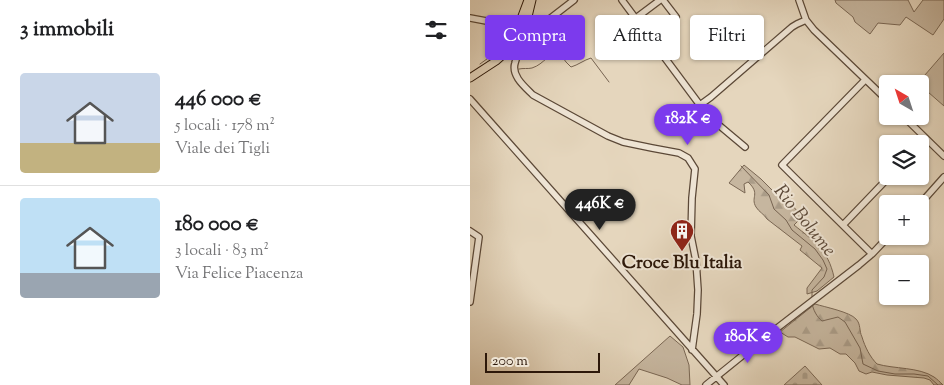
<!DOCTYPE html>
<html lang="it">
<head>
<meta charset="utf-8">
<style>
  :root { --surface:#fff; --page:#f6f6f6; --text:#202124; --muted:#757577; --line:#e0e0e0; --accent:#7c3aed }
  body { margin:0; font-family:"Sorts Mill Goudy",serif; background:var(--page); color:var(--text); height:100vh; display:flex; flex-direction:column; font-size:19px; white-space:nowrap }
  * { box-sizing:border-box; margin:0 }
  p { font-size:16px; color:var(--muted) }
  .icon { flex:none; width:28px; height:28px; fill:none; stroke:currentColor; stroke-width:2; stroke-linecap:round; stroke-linejoin:round }
  .map { position:relative; flex:1; overflow:hidden }
  .sheet { display:flex; flex-direction:column; background:var(--surface); width:470px }
  .sheet>* { flex:none }
  .hud { position:absolute; left:15px; top:15px; width:384px; height:45px; display:flex; gap:10px }
  .needle { width:32px; rotate:321deg }
  .buttons { position:absolute; left:409px; top:75px; display:grid; gap:10px }
  .buttons a { display:grid; place-items:center; width:50px; height:50px; border-radius:5px; background:var(--surface); box-shadow:0 1px 4px #0004; font-size:25px }
  .scale { position:absolute; left:15px; bottom:12px; width:115px; box-sizing:border-box; padding-left:5px; border:2px solid #2d180a; border-top:0; font-size:14px; line-height:18px; white-space:nowrap; color:#2d180a; -webkit-text-stroke:4px #eee4d4; paint-order:stroke }
  .price { position:absolute; translate:-50% -42px; padding:0 11px; border-radius:18px; background:var(--accent); color:#fff; font-size:16px; line-height:32px; filter:drop-shadow(0 1px 2px #0008) }
  .price::after { content:''; position:absolute; left:50%; top:30px; width:15px; height:11px; margin-left:-8px; background:inherit; clip-path:polygon(0 0,100% 0,50% 100%) }
  .price.active { background:#222; color:#fff }
  ul { padding:0; list-style:none }
  li { display:flex; align-items:center; gap:15px; height:125px; padding:0 20px }
  li+li { border-top:1px solid var(--line) }
  li span { display:grid; place-items:center; flex:none; width:140px; height:100px; border-radius:5px; color:#555 }
  li>.icon { margin-inline-start:auto }
  span .icon { width:60px; height:60px; fill:#fffc; stroke-width:1 }
  li b { font-size:21px }
  h2 { display:flex; justify-content:space-between; align-items:center; height:60px; padding:0 20px; font-size:21px }
  .pill { padding:0 18px; border-radius:5px; background:var(--surface); box-shadow:0 1px 4px #0004; font-size:18px; line-height:45px }
  .pill.active { background:var(--accent); color:#fff }
  main { display:flex; flex:1; min-height:0 }
  .map>svg:first-child { display:block }
</style>
</head>
<body>
<main>
<section class="sheet">
<h2>3 immobili<svg class="icon" aria-label="filters" viewBox="0 0 24 24"><path d="M4 7h16M4 17h16"/><circle cx="9" cy="7" r="2"/><circle cx="15" cy="17" r="2"/></svg></h2>
<ul>
<li><span style="background:linear-gradient(#c9d6e8 70%,#c2b280 0)"><svg class="icon" aria-label="home" viewBox="0 0 24 24"><path d="M3 11l9-7 9 7M6 9v11h12V9"/></svg></span><div><b>446 000 €</b><p>5 locali · 178 m²</p><p>Viale dei Tigli</p></div></li>
<li><span style="background:linear-gradient(#bfe0f5 75%,#9aa5b1 0)"><svg class="icon" aria-label="home" viewBox="0 0 24 24"><path d="M3 11l9-7 9 7M6 9v11h12V9"/></svg></span><div><b>180 000 €</b><p>3 locali · 83 m²</p><p>Via Felice Piacenza</p></div></li>
</ul>
</section>
<div class="map">
<svg width="474" height="385" viewBox="0 0 474 385">
  <defs>
    <pattern id="forest-firs" width="22" height="20" patternUnits="userSpaceOnUse" patternTransform="scale(1.25)"><rect width="22" height="20" fill="#c6b69f"/><path d="M5 1l3.5 6h-7zM16 11l3.5 6h-7z" fill="#aa9c88"/></pattern>
    <pattern id="cemetery-stones" width="16" height="16" patternUnits="userSpaceOnUse" patternTransform="scale(1.25)"><rect width="16" height="16" fill="#c6b69f"/><path d="M2 7V4a2 2 0 0 1 4 0v3zM10 15v-3a2 2 0 0 1 4 0v3z" fill="#aa9c88"/></pattern>
  </defs>
  <rect width="100%" height="100%" fill="#e5d6bd"/>
  <filter id="stains"><feTurbulence type="fractalNoise" baseFrequency=".004" numOctaves="4"/><feColorMatrix values="0 0 0 0 .2 0 0 0 0 .09 0 0 0 0 .02 0 0 0 .5 -.17"/></filter>
  <radialGradient id="worn" r=".72"><stop offset=".6" stop-color="#630" stop-opacity="0"/><stop offset="1" stop-color="#630" stop-opacity=".3"/></radialGradient>
  <path fill="#c6b69f" stroke="#7a6754" d="M365 0H438L444 12 453 0H474V19L463 35 436 17 430 25 408 23 400 34 385 22 383 17 366 3Z
    M474 53V106L450 85V84L448 83Z
    M200 336 213 347 219 365 220 385H212L197 378 169 369 159 385H145Z"/>
  <path fill="url(#forest-firs)" stroke="#7a6754" d="M274 165 291 179 310 198 318 200 332 217 324 225C345 242 358 250 364 277L347 291 337 294V288L352 268 330 250 332 246 297 219C294 214 289 212 286 207 280 197 291 194 278 182L274 184 275 193 259 183Z
    M345 304C355 307 380 312 386 319 391 324 389 331 392 337 395 347 400 357 407 364 424 369 449 367 464 377 467 379 470 382 473 385H464L460 380 454 378 417 375 402 372 396 374 389 371 385 363 376 354H370L360 348 349 349 325 337H318L310 332Z"/>
  <path fill="url(#cemetery-stones)" stroke="#7a6754" d="M335 366 352 385H314Z"/>
  <g fill="none" stroke-linecap="round" stroke-linejoin="round">
    <path stroke="#766351" stroke-width="1" d="M10 64 21 56 31 47
      M49 69C53 68 58 69 62 68 75 64 77 52 91 55L96 62 101 67C108 65 114 60 121 58L139 82
      M271 166 299 195 304 209 316 220 322 230 345 249 353 260 357 269 354 277 342 290V297
      M342 303C343 310 347 317 352 321L368 317 375 322 390 348 393 364 408 371 425 374H444L458 376 468 385"/>
    <g stroke="#5b4837" stroke-width="8">
      <path id="minor" d="M152 0 238 116 275 147
        M193 0 206 17
        M329 0 336 20 344 30 418 101
        M0 18 27 23 45 28
        M166 18 190 0
        M58 27 73 21
        M60 34 104 0
        M54 40C51 48 47 55 45 63 41 76 55 87 63 95L138 136 153 142 182 148 209 153 218 158 225 169 222 198 221 236 226 261 228 290 227 314 222 350
        M395 80 312 165 402 254
        M0 99 254 385
        M230 105 241 97 322 27 327 24 336 20
        M433 116 474 156
        M450 146 456 139
        M450 204 474 177
        M373 225 420 176
        M0 231 9 237 0 302
        M236 385 293 339 389 265 402 254 419 236"/>
    </g>
    <g stroke="#2d180a" stroke-width="9">
      <path id="major" d="M49 24 58 0
        M44 32a8 8 0 1 1 16 0a8 8 0 1 1-16 0Z
        M56 25 62 0
        M0 78 26 61 50 40"/>
    </g>
    <use href="#minor" stroke="#eee4d4" stroke-width="5.5"/>
    <use href="#major" stroke="#e5d6bd" stroke-width="7"/>
  </g>
  <defs>
    <g id="building-pin" transform="scale(1.25)"><path d="M0 17L-7.5 6A9.5 9.5 0 1 1 7.5 6Z" fill="#8f2418" stroke="#eee4d4"/><path d="M-4-6H4V6H1V3H-1V6H-4ZM-2.5-4.3h1.7v1.8h-1.7ZM.8-4.3h1.7v1.8H.8ZM-2.5-1h1.7V.8h-1.7ZM.8-1h1.7V.8H.8Z" fill="#fff"/></g>
  </defs>
  <g fill-rule="evenodd">
    <use href="#building-pin" x="212" y="231"/>
  </g>
  <g text-anchor="middle" dominant-baseline="central" stroke-width="4" stroke-linejoin="round" paint-order="stroke">
    <g font-size="18" font-weight="bold" fill="#2d180a" stroke="#eee4d4">
      <text x="212" y="264">Croce Blu Italia</text>
    </g>
    <g font-size="19" font-style="italic" fill="#5d4a39" stroke="#eee4d4">
      <text transform="translate(334 221) rotate(51)">Rio Bolume</text>
    </g>
  </g>
  <rect width="100%" height="100%" filter="url(#stains)"/>
  <rect width="100%" height="100%" fill="url(#worn)"/>
</svg>
<div class="buttons">
<a><svg class="needle" viewBox="-14 -14 28 28"><path d="M0-13l5 13h-10z" fill="#e53935"/><path d="M0 13l5-13h-10z" fill="#757577"/></svg></a>
<a><svg class="icon" aria-label="layers" viewBox="0 0 24 24"><path d="M12 4l9 5-9 5-9-5zM3 14l9 5 9-5"/></svg></a>
<a>+</a>
<a>−</a>
</div>
<div class="scale">200 m</div>
<b class="price" style="left:218px;top:146px">182K €</b>
<b class="price active" style="left:130px;top:231px">446K €</b>
<b class="price" style="left:278px;top:364px">180K €</b>
<div class="hud">
<a class="pill active">Compra</a>
<a class="pill">Affitta</a>
<a class="pill">Filtri</a>
</div>
</div>
</main>
</body>
</html>
